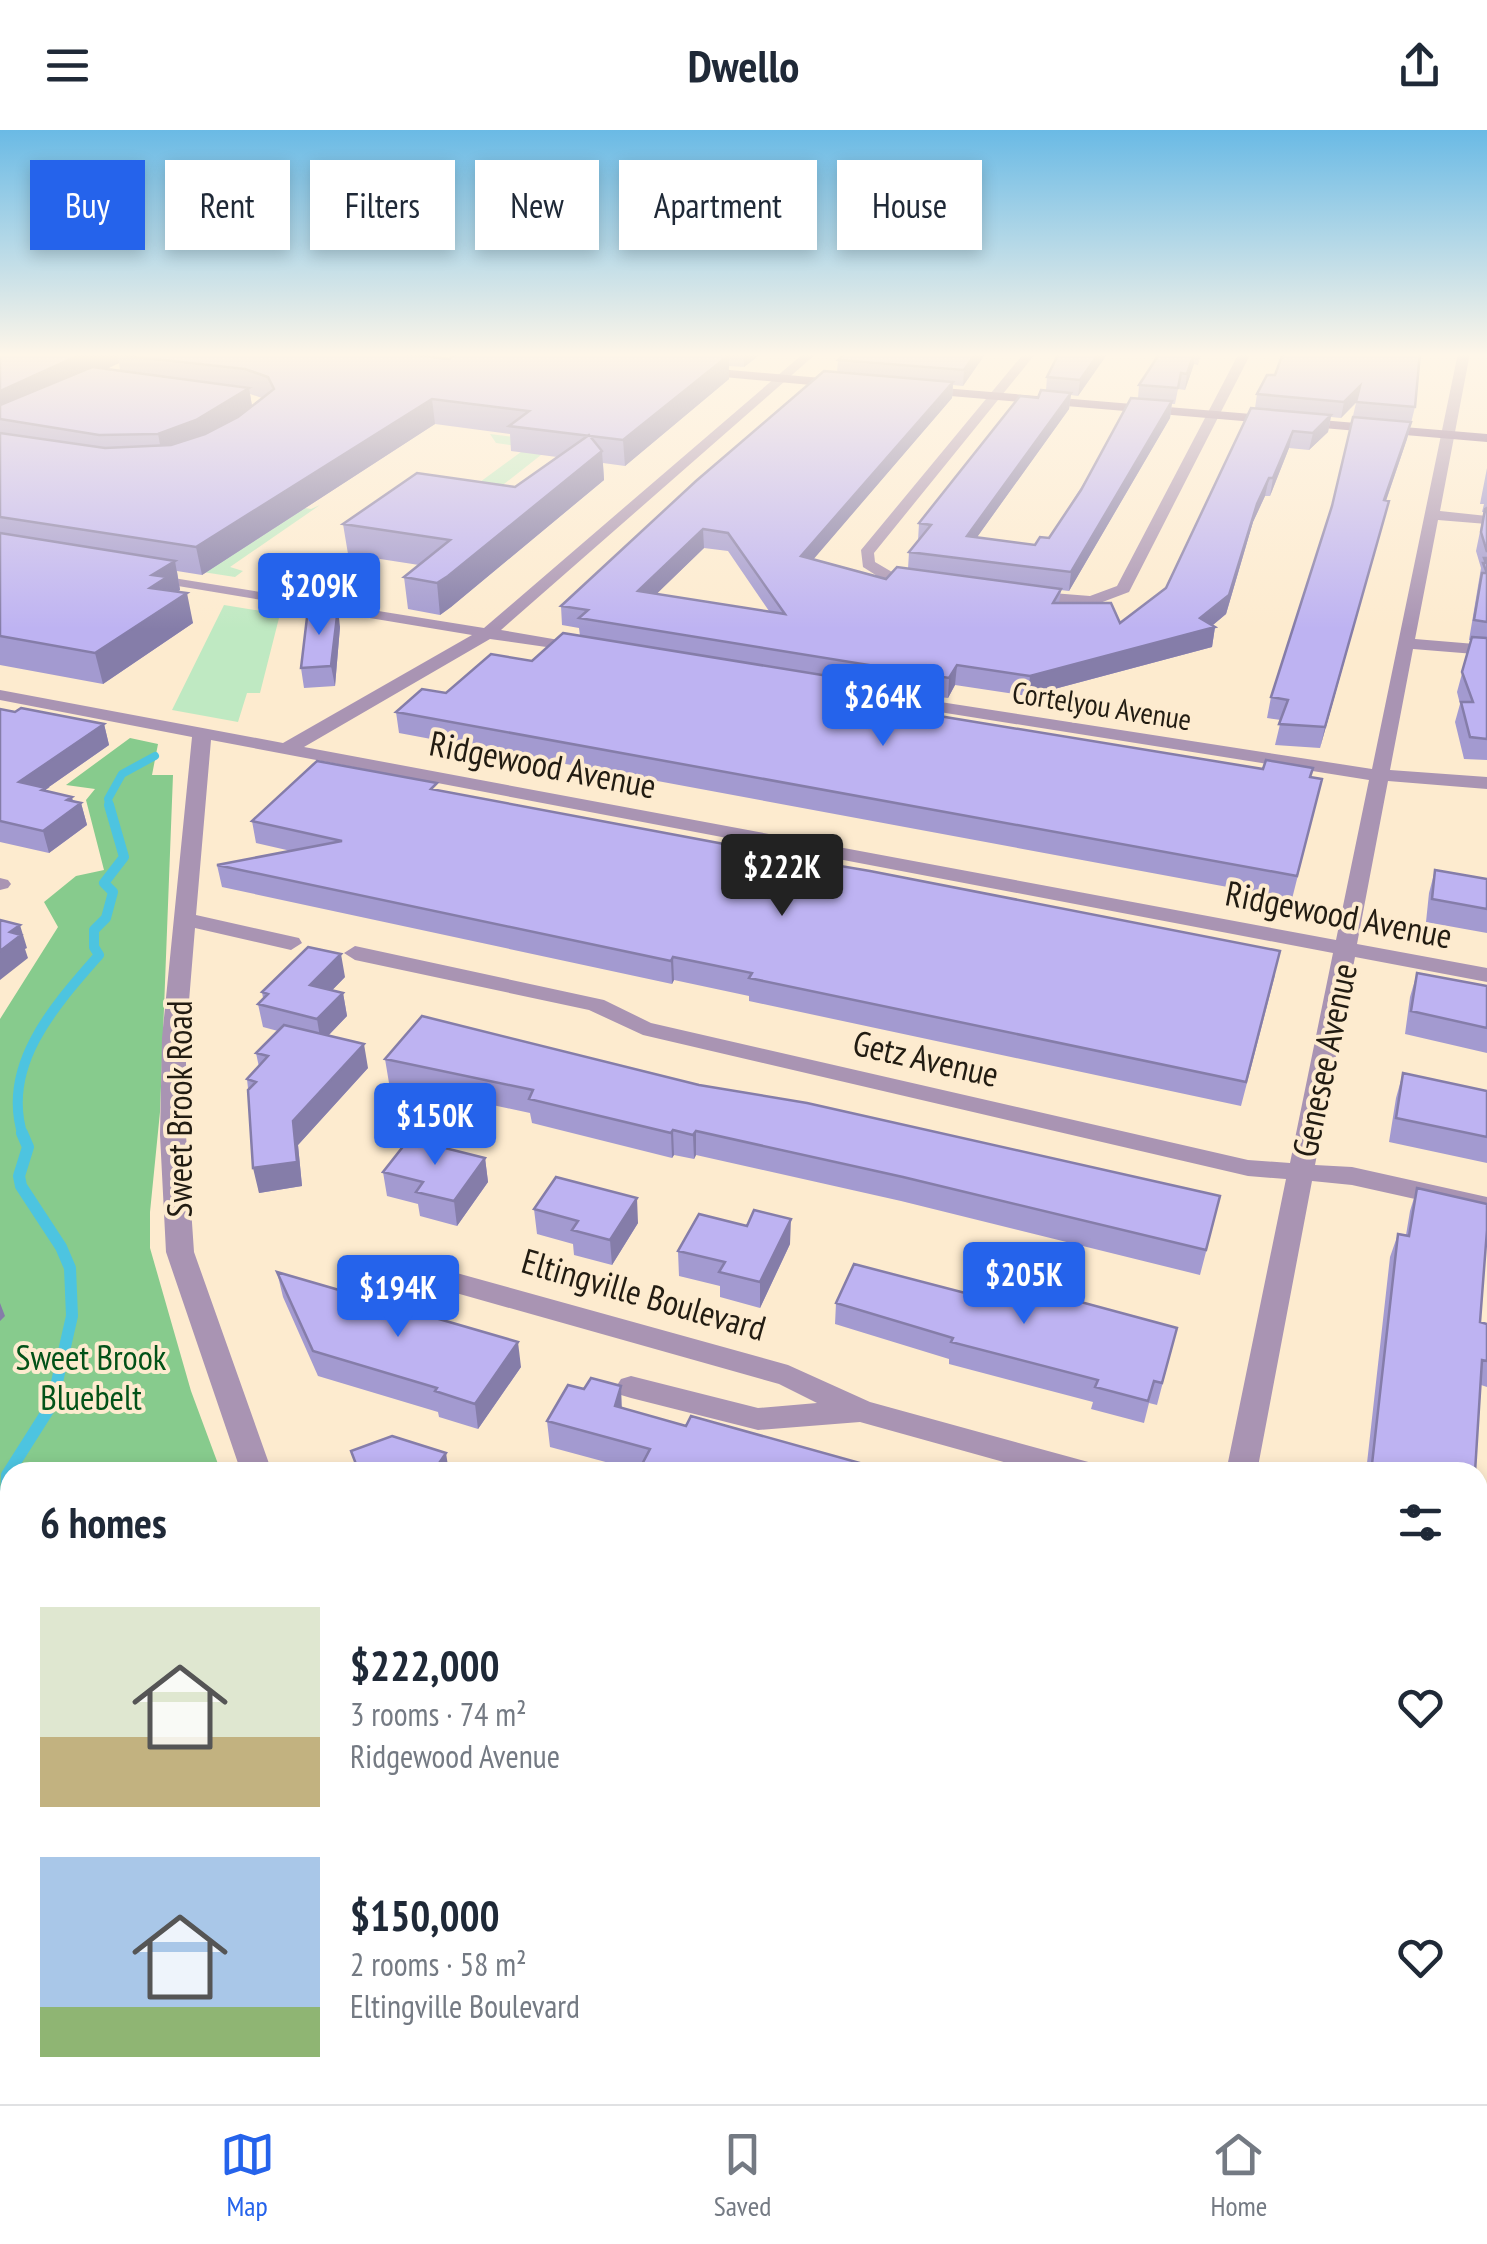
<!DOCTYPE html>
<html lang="en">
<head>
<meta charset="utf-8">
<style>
  :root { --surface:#fff; --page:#f2f2f3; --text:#1f2937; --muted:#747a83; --line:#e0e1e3; --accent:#2563eb }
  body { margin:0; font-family:"PT Sans Narrow",sans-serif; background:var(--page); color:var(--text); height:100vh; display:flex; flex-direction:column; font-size:38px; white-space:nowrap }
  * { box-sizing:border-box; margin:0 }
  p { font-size:32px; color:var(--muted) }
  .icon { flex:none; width:55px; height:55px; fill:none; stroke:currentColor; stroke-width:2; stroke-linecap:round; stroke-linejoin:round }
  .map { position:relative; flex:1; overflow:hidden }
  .side { position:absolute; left:0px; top:1332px; width:1488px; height:642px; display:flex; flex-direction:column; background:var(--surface); border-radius:30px 30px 0 0; box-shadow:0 5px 15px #0003 }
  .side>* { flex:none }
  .banner { position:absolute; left:30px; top:30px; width:1428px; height:90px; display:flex; gap:20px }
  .price { position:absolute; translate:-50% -85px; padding:0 22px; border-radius:10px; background:var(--accent); color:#fff; font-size:32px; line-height:65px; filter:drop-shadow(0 2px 5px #0008) }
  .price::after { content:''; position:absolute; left:50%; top:60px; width:30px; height:22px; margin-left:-15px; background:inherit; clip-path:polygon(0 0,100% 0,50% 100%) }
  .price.current { background:#222; color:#fff }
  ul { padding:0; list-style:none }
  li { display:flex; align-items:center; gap:30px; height:250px; padding:0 40px }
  li span { display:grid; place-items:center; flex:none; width:280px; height:200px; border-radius:0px; color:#555 }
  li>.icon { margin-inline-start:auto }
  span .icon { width:120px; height:120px; fill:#fffc; stroke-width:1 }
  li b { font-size:42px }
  h2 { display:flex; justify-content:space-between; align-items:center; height:120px; padding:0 40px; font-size:42px }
  .tag { padding:0 35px; border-radius:0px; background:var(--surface); box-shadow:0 5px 15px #0003; font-size:35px; line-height:90px }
  .tag.current { background:var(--accent); color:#fff }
  header { display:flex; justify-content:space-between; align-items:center; height:130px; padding:0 40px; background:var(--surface); font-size:45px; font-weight:700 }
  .dock { display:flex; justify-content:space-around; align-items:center; height:140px; border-top:2px solid var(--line); background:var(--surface); font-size:28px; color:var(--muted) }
  .dock a { display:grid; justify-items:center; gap:5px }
  .dock .current { color:var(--accent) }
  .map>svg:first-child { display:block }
</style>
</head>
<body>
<header><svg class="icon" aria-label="menu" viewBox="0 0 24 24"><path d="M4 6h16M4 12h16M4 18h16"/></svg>Dwello<svg class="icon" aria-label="share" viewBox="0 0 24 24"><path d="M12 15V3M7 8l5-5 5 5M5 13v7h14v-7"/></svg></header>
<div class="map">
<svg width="1487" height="1974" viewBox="0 0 1487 1974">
  <rect width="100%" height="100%" fill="#fdebcf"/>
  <path fill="#bfe9c2" d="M490 304 523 308 546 321 485 369 465 363 525 319H539L496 313Z
    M263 371 311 379 320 375 230 437 243 441 235 447 164 436Z
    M224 475 280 484 260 563H247L238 592 172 580Z"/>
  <path fill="#87cb8d" d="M130 608 158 614 152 645H173L160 982 150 1082V1118L191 1261 221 1342H10V1965H449L451 1974H0V889L58 797 44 772 76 746 104 740 86 670 95 659 66 655Z
    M1478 1927 1487 1930V1974H1352L1353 1965H1478Z"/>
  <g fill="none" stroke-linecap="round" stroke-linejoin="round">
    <path stroke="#4dc4e0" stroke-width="8" d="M110 677 108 669 122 644 155 626"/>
    <path stroke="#4dc4e0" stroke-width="10" d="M23 1006C0 935 56 874 99 825L94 817V800L106 788 113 762 104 753 124 727 109 675"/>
    <path stroke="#4dc4e0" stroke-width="12" d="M0 1384 6 1369 7 1345 52 1274 72 1186 70 1138 61 1117 21 1056 19 1046 28 1017 22 1003"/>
    <path stroke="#4dc4e0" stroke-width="16" d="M0 1559H10
      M178 1965 181 1974"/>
    <path fill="#a994b3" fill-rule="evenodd" d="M804 223H817L501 500 588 515V523L490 509 304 617 1336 810 1369 650 908 577 899 572 908 567 1372 639 1458 223H1470L1440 381 1487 386V394L1438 390 1415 509 1487 515V525L1413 519 1390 640 1487 647V659L1388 651 1357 814 1487 838V852L1355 827 1315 1035 1352 1037 1487 1067V1085L1352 1055 1312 1051 1257 1342H1226L1286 1049 1248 1046 643 905 589 880 355 830 344 823 355 816 604 870 651 893 1248 1030 1290 1033 1333 823 211 610 196 785 299 808 302 813 291 820 195 798 186 908V1005L194 1122 272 1342H241L166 1122 160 1005 162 908 192 607 0 570V560L283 613 472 505 148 451 140 446 142 443 484 498Z
      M1024 223H1036L874 423 875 432 892 442 929 448V454L882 449 863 437 861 420Z
      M1239 223H1251L1129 462 1092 476 1021 469V463L1027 461 1090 466 1117 456Z
      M0 748 8 750 11 754 8 758 0 760Z
      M399 1127 788 1235 870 1272 1081 1330 1092 1333 1097 1342H1040L860 1292 758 1300 631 1268 621 1265 616 1257 621 1249 631 1246 758 1278 817 1273 779 1254 389 1144 385 1137 389 1130Z
      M1478 1439 1487 1442V1470L1478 1467Z
      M474 1965H516L519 1974H477Z
      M1100 1965H1142L1139 1974H1097Z"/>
    <path fill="#886995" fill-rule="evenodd" d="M695 237 844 250 850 254 844 258 691 244Z
      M919 256 1487 304V312L915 263V257Z"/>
  </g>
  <path fill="#a39ad0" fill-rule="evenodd" d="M0 223 449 229 457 223H762L744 237 729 236V249L625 336 603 333 604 350 451 477 440 485 408 479 404 447 419 435 348 424 343 394 515 357 557 327 511 321 510 304 435 294 202 445 177 441 180 460 177 462 193 493 103 554 0 535ZM119 233 120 240 107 239ZM250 264 262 268 252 276Z
    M986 223 963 256 953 255 952 268 813 429 886 449 908 439 909 422 918 411 919 393 1046 260 1047 247 1108 223 1078 266 1071 265 1069 279 977 407 1035 415 1049 408 1138 268 1139 255 1160 223H1207L1206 225H1201L1198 235 1194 234 1185 260 1178 259 1175 274H1172L1170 288 1069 461 1061 460 1059 473 1120 493 1166 458 1255 278 1257 264 1415 277 1407 309 1386 371H1389L1384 389 1320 618 1275 615 1281 590 1267 588 1271 567 1332 376 1356 273 1341 288 1331 287 1328 302 1309 320 1289 318 1270 366H1265L1253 392 1226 484 1213 495 1215 497 1212 517 1028 566 955 555 948 568 939 567 937 586 1322 649 1292 769 399 603 396 582 532 531 580 506 579 498 562 495 561 476 837 242 838 230ZM704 418 728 421 769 481 656 464Z
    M1487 338V630L1464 629 1455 592 1460 574 1457 562 1471 510H1469L1481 438 1476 421 1484 382H1482L1484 374H1480Z
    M340 497 335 556 304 558 301 538Z
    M0 579 104 594 109 615 46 659 47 661 81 673 87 695 49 723 0 712Z
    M438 660 756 724 1275 845 1241 976 749 871V866L674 850 672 854 222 757 217 735 291 721 256 713 252 691Z
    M1435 740 1487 749V803L1426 792 1429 763Z
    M1417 843 1487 856V923L1405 904 1410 867Z
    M345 847 332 860 343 863 347 886 328 906 368 938 298 1015 302 1056 259 1063 247 949 259 937 256 923 278 901 263 897 258 874 263 868 262 862Z
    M385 929 1214 1091 1200 1145 901 1071 696 1025 694 1029 674 1025 672 1028 532 993 530 983 389 953Z
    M1403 943 1487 961V1033L1389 1012 1396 968Z
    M485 1028 488 1052 457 1096 420 1086 418 1074 387 1066 383 1042Z
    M1417 1058 1480 1192 1487 1194V1257L1481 1255 1475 1342H1366L1390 1127 1398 1104 1406 1105 1410 1081Z
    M534 1079 638 1093 612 1135 574 1125 573 1114 537 1104Z
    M790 1114 760 1178 720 1167V1156L679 1146 678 1121Z
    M277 1142 521 1237 478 1299 439 1287 438 1282 318 1246 283 1167Z
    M969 1164 1177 1198 1157 1275 1149 1273 1144 1293 1091 1279 1093 1272 949 1234V1229L835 1194 836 1173Z
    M584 1259 622 1278 686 1296 892 1342 639 1341 550 1317 547 1291Z
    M846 1965H982L980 1974H845Z"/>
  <path fill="#857da9" d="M84 223H140L117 225 119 233 0 289V261Z
    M744 223H762L744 237Z
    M976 223H986L963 256 964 240Z
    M1099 223H1108L1078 266 1080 250Z
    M1194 223V234L1185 260 1187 244Z
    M729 225V249L625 336 623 310Z
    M953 252 952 268 800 445 801 426Z
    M1360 256 1356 272 1341 288 1344 272Z
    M249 258 253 282 163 330 158 304Z
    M1071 263 1069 279 965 424 967 406Z
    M432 269 435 294 202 445 196 417Z
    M1172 271 1170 288 1069 461 1071 442Z
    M1331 285 1328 302 1309 320 1313 303Z
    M1411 292 1407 309 1380 388 1384 370Z
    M1293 301 1289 318 1270 366 1273 348Z
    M602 321 604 350 451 477 440 485 437 453Z
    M1269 348 1265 366 1253 392 1226 484 1208 499 1215 497 1212 517 1028 566 1030 546 1200 488Z
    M1389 371 1384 389 1320 618 1325 597Z
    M703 399 704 418 639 481 638 461Z
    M175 431 180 460 170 466 187 463 193 493 103 554 95 523 152 445Z
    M338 478 340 497 335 556 331 536Z
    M957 535 955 555 948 568 949 548Z
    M939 564 937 585 927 584Z
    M104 594 109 615 46 659 52 679 19 652Z
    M72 667 75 678 81 673 87 695 49 723 43 701 67 670Z
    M20 795 27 818 25 819 28 828 0 850V821L10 802Z
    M341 824 345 847 315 878 310 855Z
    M673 827 674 850 672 854 671 831Z
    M343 863 347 886 321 913 317 889Z
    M364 914 368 938 298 1015 302 1056 259 1063 253 1038 293 991Z
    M673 1000 674 1025 672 1028 671 1003Z
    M696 1001V1025L694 1029 693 1005Z
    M485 1028 488 1052 457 1096 454 1071Z
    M637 1068 638 1093 612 1135 610 1110Z
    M791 1089 790 1114 760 1178V1152Z
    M0 1173 5 1186 0 1191Z
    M518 1212 521 1237 478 1299 475 1274Z
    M621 1256 622 1282 615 1276Z
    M446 1323 449 1342H433Z"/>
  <path fill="#beb3f2" stroke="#857da9" stroke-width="2.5" fill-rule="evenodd" d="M0 223H84L0 261Z
    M120 223H398L449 229 457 223H706L729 225 623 310 509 296 529 281 432 269 196 417 0 387V303L105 318 171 315 205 304 238 287 274 259 268 247 245 239 117 225Z
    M845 223H976L964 240 838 230Z
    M1059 223H1099L1080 250 1047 247Z
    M1160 223H1194L1187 244 1181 243 1178 258 1139 255Z
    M1283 223H1420L1415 277 1356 272 1360 256 1344 272 1257 264 1267 245H1275Z
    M92 237 249 258 196 290 158 304 99 305 0 289V275Z
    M824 241 953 252 801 426 886 449 897 437 1061 459 1053 473H1111L1120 493 1166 458 1251 278 1331 285 1313 303 1293 301 1273 348H1269L1257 374 1229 465 1200 488 1215 497 1030 546 957 535 949 548 579 488 588 480 561 476 696 351ZM703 399 728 403 785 484 638 461Z
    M1041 260 1071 263 967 406 1035 415 1040 407 1049 408 1081 360 1131 268 1172 271 1071 442 909 422 931 395 919 393 1020 266 1038 268Z
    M1353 287 1411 292 1384 370 1389 371 1325 597 1279 594 1288 570 1271 567 1332 376Z
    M589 305 602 321 448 446 437 453 404 447 450 410 343 394 417 343 515 357Z
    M1487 378V422L1481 402 1485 379Z
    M0 403 175 431 152 445 167 447 150 458 187 463 95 523 0 506Z
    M1484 428H1487V443L1483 433H1486Z
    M1482 443H1487V492L1474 490Z
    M338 478 331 536 301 538 308 479Z
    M563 503 939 564 927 584 1263 639 1266 630 1313 638 1310 647 1322 649 1297 746 396 582 422 559 446 563 491 524 532 531Z
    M1472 507 1487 508V609L1470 607 1461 572H1473L1462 542Z
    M21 578 104 594 19 652 46 658 42 660 72 667 67 670 81 673 43 701 0 691V579L15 582Z
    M317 631 437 653 431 659 756 720 754 724 826 737 829 734 870 741 1280 821 1246 952 749 848 752 843 673 827 671 831 217 735 342 711 252 691Z
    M1435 740 1487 749V779L1432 769Z
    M0 790 20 795 10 802 21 805 0 821Z
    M308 817 341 824 310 855 343 863 317 889 258 874 268 864 262 862Z
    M1417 843 1487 856V898L1411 881Z
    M422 886 699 955 807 973 1220 1066 1206 1120 903 1047 696 1001 693 1005 673 1000 671 1003 529 969 533 960 385 929Z
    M284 895 364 914 293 991 297 1032 253 1038 248 960 256 952 247 949 268 926 256 923Z
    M1403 943 1487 961V1007L1396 988Z
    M409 1009 485 1028 454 1071 416 1062 423 1052 383 1042Z
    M556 1047 637 1068 610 1110 572 1100 578 1091 534 1079Z
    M1417 1058 1487 1074V1100L1480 1192 1487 1194V1231L1482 1230 1475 1342H1406L1372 1334 1398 1104 1409 1106Z
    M754 1080 791 1089 760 1152 719 1142 725 1132 678 1121 699 1084 747 1096Z
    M854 1134 969 1164 977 1144 1177 1198 1162 1253 1154 1251 1148 1271 1095 1257 1098 1250 951 1212 953 1208 836 1173Z
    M277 1142 518 1212 475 1274 435 1261 437 1258 313 1221Z
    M591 1248 621 1256 615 1276 686 1296 691 1286 892 1342H638L650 1319 547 1291 568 1255 584 1259Z
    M392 1306 446 1323 433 1342H359L351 1321Z
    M1478 1508 1481 1509 1478 1569Z
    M704 1965H750L754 1974H686Z
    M878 1965H980L978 1974H875Z"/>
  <linearGradient id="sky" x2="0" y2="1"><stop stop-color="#6abae5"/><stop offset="0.45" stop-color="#fef6e9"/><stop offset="1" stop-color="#fef6e9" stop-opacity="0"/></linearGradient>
  <rect width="1487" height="499" fill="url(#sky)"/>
  <g text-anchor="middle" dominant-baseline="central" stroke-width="8" stroke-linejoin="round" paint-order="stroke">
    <g font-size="30" fill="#221c12" stroke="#fdebcf">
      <text transform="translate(1102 575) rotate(9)">Cortelyou Avenue</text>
    </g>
    <g font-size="35" fill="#221c12" stroke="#fdebcf">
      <text transform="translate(543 634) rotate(11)">Ridgewood Avenue</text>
      <text transform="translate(1339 784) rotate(11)">Ridgewood Avenue</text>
      <text transform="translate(926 928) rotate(13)">Getz Avenue</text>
      <text transform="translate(1324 930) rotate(-78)">Genesee Avenue</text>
      <text transform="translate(179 979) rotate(-90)">Sweet Brook Road</text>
      <text transform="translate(644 1164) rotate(16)">Eltingville Boulevard</text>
    </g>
    <g font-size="35" fill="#025218" stroke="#fdebcf">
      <text x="91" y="1227">Sweet Brook<tspan x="91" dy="40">Bluebelt</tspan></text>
    </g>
  </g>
</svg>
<b class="price" style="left:319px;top:508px">$209K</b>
<b class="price" style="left:883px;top:619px">$264K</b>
<b class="price current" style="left:782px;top:789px">$222K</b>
<b class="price" style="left:435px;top:1038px">$150K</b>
<b class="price" style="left:1024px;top:1197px">$205K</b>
<b class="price" style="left:398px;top:1210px">$194K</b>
<div class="banner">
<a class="tag current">Buy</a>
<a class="tag">Rent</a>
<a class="tag">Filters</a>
<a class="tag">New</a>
<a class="tag">Apartment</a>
<a class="tag">House</a>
</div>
<section class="side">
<h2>6 homes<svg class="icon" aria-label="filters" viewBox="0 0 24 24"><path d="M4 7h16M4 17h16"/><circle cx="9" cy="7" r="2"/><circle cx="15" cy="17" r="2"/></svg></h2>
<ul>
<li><span style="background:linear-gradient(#dfe7d0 65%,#c2b280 0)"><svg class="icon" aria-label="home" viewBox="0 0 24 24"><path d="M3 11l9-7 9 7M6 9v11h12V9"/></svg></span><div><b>$222,000</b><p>3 rooms · 74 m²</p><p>Ridgewood Avenue</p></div><svg class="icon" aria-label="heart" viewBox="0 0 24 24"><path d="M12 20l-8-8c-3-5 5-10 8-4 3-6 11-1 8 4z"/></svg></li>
<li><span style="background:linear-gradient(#a9c7e8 75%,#8fb573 0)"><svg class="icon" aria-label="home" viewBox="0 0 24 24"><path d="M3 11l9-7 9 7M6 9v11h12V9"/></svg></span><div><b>$150,000</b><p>2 rooms · 58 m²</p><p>Eltingville Boulevard</p></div><svg class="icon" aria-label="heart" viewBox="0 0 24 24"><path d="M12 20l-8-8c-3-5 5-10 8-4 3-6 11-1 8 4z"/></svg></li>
</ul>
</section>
</div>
<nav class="dock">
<a class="current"><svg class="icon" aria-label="map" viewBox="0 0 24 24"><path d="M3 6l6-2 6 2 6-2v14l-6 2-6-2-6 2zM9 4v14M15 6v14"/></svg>Map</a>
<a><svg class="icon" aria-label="saved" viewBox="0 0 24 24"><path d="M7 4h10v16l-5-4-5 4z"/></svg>Saved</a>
<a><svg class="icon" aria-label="home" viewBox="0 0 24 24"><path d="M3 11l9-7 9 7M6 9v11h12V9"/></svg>Home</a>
</nav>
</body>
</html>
